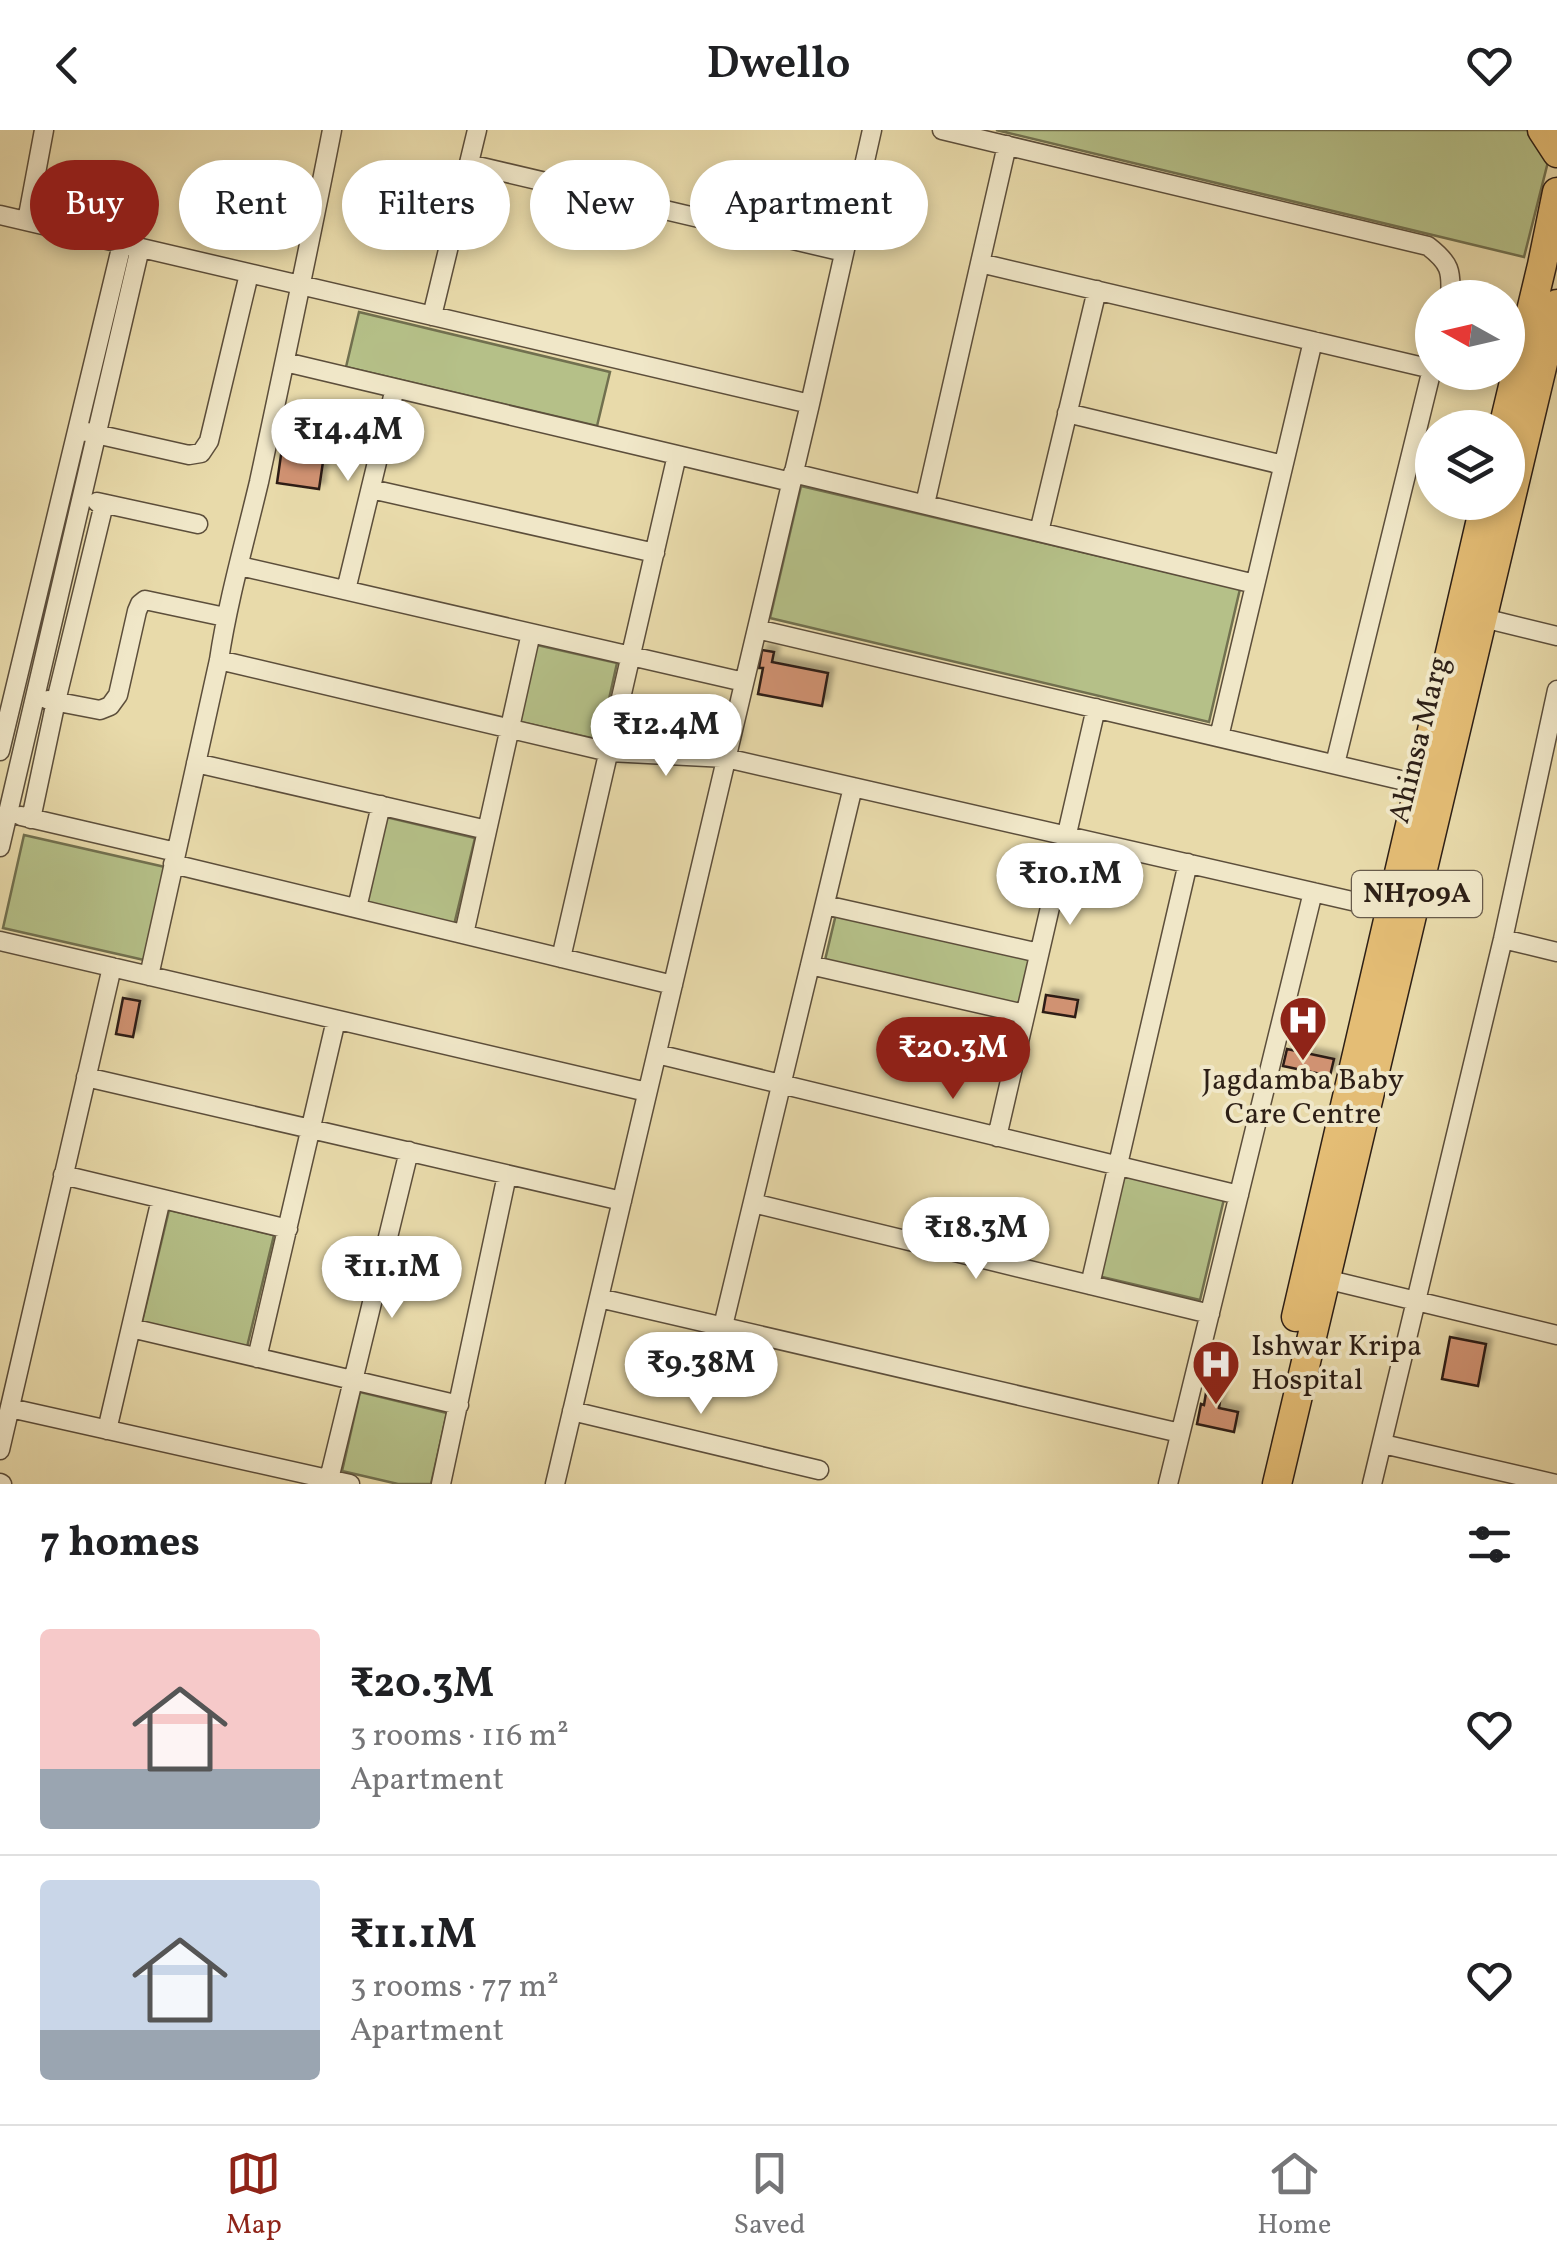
<!DOCTYPE html>
<html lang="en">
<head>
<meta charset="utf-8">
<style>
  :root { --surface:#fff; --page:#f2f2f2; --text:#202124; --muted:#757577; --line:#e0e0e0; --accent:#8f2418 }
  body { margin:0; font-family:Vollkorn,serif; background:var(--page); color:var(--text); height:100vh; display:flex; flex-direction:column; font-size:38px; white-space:nowrap }
  * { box-sizing:border-box; margin:0 }
  p { font-size:32px; color:var(--muted) }
  .icon { flex:none; width:55px; height:55px; fill:none; stroke:currentColor; stroke-width:2; stroke-linecap:round; stroke-linejoin:round }
  .map { position:relative; height:1354px; overflow:hidden }
  .details { display:flex; flex-direction:column; background:var(--surface); flex:1 }
  .details>* { flex:none }
  .guide { position:absolute; left:30px; top:30px; width:1000px; height:90px; display:flex; gap:20px }
  .needle { width:65px; rotate:278deg }
  .controls { position:absolute; left:1415px; top:150px; display:grid; gap:20px }
  .controls a { display:grid; place-items:center; width:110px; height:110px; border-radius:50%; background:var(--surface); box-shadow:0 5px 15px #0003; font-size:50px }
  .price { position:absolute; translate:-50% -85px; padding:0 22px; border-radius:35px; background:#fff; color:#222; font-size:32px; line-height:65px; filter:drop-shadow(0 2px 5px #0008) }
  .price::after { content:''; position:absolute; left:50%; top:60px; width:30px; height:22px; margin-left:-15px; background:inherit; clip-path:polygon(0 0,100% 0,50% 100%) }
  .price.active { background:var(--accent); color:#fff }
  ul { padding:0; list-style:none }
  li { display:flex; align-items:center; gap:30px; height:250px; padding:0 40px }
  li+li { border-top:2px solid var(--line) }
  li span { display:grid; place-items:center; flex:none; width:280px; height:200px; border-radius:10px; color:#555 }
  li>.icon { margin-inline-start:auto }
  span .icon { width:120px; height:120px; fill:#fffc; stroke-width:1 }
  li b { font-size:42px }
  h2 { display:flex; justify-content:space-between; align-items:center; height:120px; padding:0 40px; font-size:42px }
  .pill { padding:0 35px; border-radius:45px; background:var(--surface); box-shadow:0 5px 15px #0003; font-size:35px; line-height:90px }
  .pill.active { background:var(--accent); color:#fff }
  header { display:flex; justify-content:space-between; align-items:center; height:130px; padding:0 40px; background:var(--surface); font-size:45px; font-weight:600 }
  .menu { display:flex; justify-content:space-around; align-items:center; height:140px; border-top:2px solid var(--line); background:var(--surface); font-size:28px; color:var(--muted) }
  .menu a { display:grid; justify-items:center; gap:5px }
  .menu .active { color:var(--accent) }
  .map>svg:first-child { display:block }
</style>
</head>
<body>
<header><svg class="icon" aria-label="back" viewBox="0 0 24 24"><path d="M15 5l-7 7 7 7"/></svg>Dwello<svg class="icon" aria-label="heart" viewBox="0 0 24 24"><path d="M12 20l-8-8c-3-5 5-10 8-4 3-6 11-1 8 4z"/></svg></header>
<div class="map">
<svg width="1557" height="1354" viewBox="0 0 1557 1354">
  <defs>
    <filter id="shadow"><feDropShadow dx="5.5" dy="-5.5" stdDeviation="2.5" flood-color="#0004"/></filter>
  </defs>
  <rect width="100%" height="100%" fill="#e8daaa"/>
  <filter id="stains"><feTurbulence type="fractalNoise" baseFrequency=".002" numOctaves="4"/><feColorMatrix values="0 0 0 0 .2 0 0 0 0 .09 0 0 0 0 .02 0 0 0 .5 -.17"/></filter>
  <radialGradient id="worn" r=".72"><stop offset=".6" stop-color="#630" stop-opacity="0"/><stop offset="1" stop-color="#630" stop-opacity=".3"/></radialGradient>
  <path fill="#b5c088" stroke="#71704f" stroke-width="2.5" d="M996 0H1556L1524 127Z
    M359 182 610 242 597 296 346 237Z
    M801 356 1240 459 1209 592 770 488Z
    M537 515 617 533 600 610 520 592Z
    M386 687 475 708 454 795 365 773Z
    M24 705 165 737 144 830 3 798Z
    M836 784 1032 829 1021 876 825 830Z
    M1122 1045 1224 1069 1200 1170 1098 1146Z
    M169 1080 274 1105 247 1217 142 1192Z
    M360 1262 447 1283 431 1354H398L342 1341Z"/>
  <path fill="#d09272" stroke="#2d1f16" stroke-width="2.5" filter="url(#shadow)" d="M282 318 324 325 319 359 277 353Z
    M762 520 774 522 772 532 828 543 822 576 758 564 763 538H759Z
    M1046 865 1078 870 1075 887 1043 882Z
    M123 868 140 871 133 907 116 904Z
    M1287 919 1334 929 1330 946 1283 936Z
    M1450 1207 1486 1214 1478 1256 1442 1249Z
    M1206 1263 1221 1265 1219 1278 1238 1282 1234 1302 1197 1294 1201 1274 1204 1275Z"/>
  <g fill="none" stroke-linecap="round" stroke-linejoin="round">
    <g stroke="#5c4e3b" stroke-width="21">
      <path id="minor" d="M942 0 1428 116C1450 133 1452 141 1450 168
        M469 34 844 122
        M0 85 810 274
        M27 91 44 0
        M980 133 1432 239
        M432 186 477 0
        M285 232 791 352
        M1067 283 1283 335
        M87 302 189 325 201 323 209 311 249 144
        M793 343 1255 454
        M371 359 655 423
        M97 372 198 394
        M925 374 1007 15
        M1039 402 1097 160
        M240 436 744 552
        M346 460 395 258
        M1475 486 1557 506
        M757 499 1426 656
        M219 530 609 622 726 628 1400 782
        M48 570 100 580 110 576 118 565 137 481 140 474 145 470 225 487
        M1219 607 1313 211
        M0 621 122 114
        M196 633 487 700
        M1335 634 1432 239
        M21 686 176 722
        M31 689 56 571 104 374
        M0 717 140 118
        M173 734 673 855
        M825 775 1039 823
        M357 778 381 675
        M464 804 531 503
        M1503 809 1557 822
        M0 811 647 962
        M561 828 677 325
        M810 835 1025 884
        M149 846 219 530C228 470 245 411 259 352 284 235 309 118 332 0
        M657 924 1239 1065
        M86 947 622 1071
        M997 1007 1096 578
        M63 1045 288 1099
        M753 1073 1210 1184
        M1317 1147 1557 1205
        M1090 1155 1188 733
        M599 1168 1180 1303
        M723 1196 853 657
        M131 1198 459 1275
        M257 1228 336 890
        M10 1278 350 1354
        M572 1281 819 1340
        M107 1300 161 1069
        M1383 1314 1556 1354
        M0 1320 112 837
        M329 1349 409 1021
        M0 1353 2 1354
        M441 1354 507 1045
        M555 1354 810 274 872 0
        M1168 1354 1313 762
        M1372 1354 1503 809 1557 560"/>
    </g>
    <g stroke="#2d1f16" stroke-width="31">
      <path id="highway" d="M1542 0 1557 23
        M1503 298 1542 135 1557 62
        M1296 1187 1485 372
        M1277 1354 1557 174"/>
    </g>
    <use href="#minor" stroke="#f0e7c8" stroke-width="18"/>
    <use href="#highway" stroke="#e4bd75" stroke-width="28"/>
  </g>
  <defs>
    <g id="hospital-pin" transform="scale(2.5)"><path d="M0 17L-7.5 6A9.5 9.5 0 1 1 7.5 6Z" fill="#8f2418" stroke="#f0e7c8"/><path d="M-5-5h3v3.5h4V-5h3V5h-3V1.5h-4V5h-3Z" fill="#fff"/></g>
  </defs>
  <g fill-rule="evenodd">
    <use href="#hospital-pin" x="1303" y="890"/>
    <use href="#hospital-pin" x="1216" y="1234"/>
  </g>
  <g text-anchor="middle" dominant-baseline="central" stroke-width="8" stroke-linejoin="round" paint-order="stroke">
    <rect fill="#f0e7c8" stroke="#685b4b" stroke-width="2.5" x="1352" y="741" width="130" height="46" rx="8"/>
    <g font-size="28" font-weight="bold" fill="#2d1f16">
      <text x="1417" y="764">NH709A</text>
    </g>
    <g font-size="30" fill="#2d1f16" stroke="#f0e7c8">
      <text transform="translate(1420 610) rotate(-76)">Ahinsa Marg</text>
    </g>
    <g font-size="30" fill="#2d1f16" stroke="#f0e7c8">
      <text x="1303" y="951">Jagdamba Baby<tspan x="1303" dy="34">Care Centre</tspan></text>
      <text x="1251" y="1217" text-anchor="start">Ishwar Kripa<tspan x="1251" dy="34">Hospital</tspan></text>
    </g>
  </g>
  <rect width="100%" height="100%" filter="url(#stains)"/>
  <rect width="100%" height="100%" fill="url(#worn)"/>
</svg>
<div class="controls">
<a><svg class="needle" viewBox="-14 -14 28 28"><path d="M0-13l5 13h-10z" fill="#e53935"/><path d="M0 13l5-13h-10z" fill="#757577"/></svg></a>
<a><svg class="icon" aria-label="layers" viewBox="0 0 24 24"><path d="M12 4l9 5-9 5-9-5zM3 14l9 5 9-5"/></svg></a>
</div>
<b class="price" style="left:348px;top:354px">₹14.4M</b>
<b class="price" style="left:666px;top:649px">₹12.4M</b>
<b class="price" style="left:1070px;top:798px">₹10.1M</b>
<b class="price active" style="left:953px;top:972px">₹20.3M</b>
<b class="price" style="left:976px;top:1152px">₹18.3M</b>
<b class="price" style="left:392px;top:1191px">₹11.1M</b>
<b class="price" style="left:701px;top:1287px">₹9.38M</b>
<div class="guide">
<a class="pill active">Buy</a>
<a class="pill">Rent</a>
<a class="pill">Filters</a>
<a class="pill">New</a>
<a class="pill">Apartment</a>
</div>
</div>
<section class="details">
<h2>7 homes<svg class="icon" aria-label="filters" viewBox="0 0 24 24"><path d="M4 7h16M4 17h16"/><circle cx="9" cy="7" r="2"/><circle cx="15" cy="17" r="2"/></svg></h2>
<ul>
<li><span style="background:linear-gradient(#f6c9c9 70%,#9aa5b1 0)"><svg class="icon" aria-label="home" viewBox="0 0 24 24"><path d="M3 11l9-7 9 7M6 9v11h12V9"/></svg></span><div><b>₹20.3M</b><p>3 rooms · 116 m²</p><p>Apartment</p></div><svg class="icon" aria-label="heart" viewBox="0 0 24 24"><path d="M12 20l-8-8c-3-5 5-10 8-4 3-6 11-1 8 4z"/></svg></li>
<li><span style="background:linear-gradient(#c9d6e8 75%,#9aa5b1 0)"><svg class="icon" aria-label="home" viewBox="0 0 24 24"><path d="M3 11l9-7 9 7M6 9v11h12V9"/></svg></span><div><b>₹11.1M</b><p>3 rooms · 77 m²</p><p>Apartment</p></div><svg class="icon" aria-label="heart" viewBox="0 0 24 24"><path d="M12 20l-8-8c-3-5 5-10 8-4 3-6 11-1 8 4z"/></svg></li>
</ul>
</section>
<nav class="menu">
<a class="active"><svg class="icon" aria-label="map" viewBox="0 0 24 24"><path d="M3 6l6-2 6 2 6-2v14l-6 2-6-2-6 2zM9 4v14M15 6v14"/></svg>Map</a>
<a><svg class="icon" aria-label="saved" viewBox="0 0 24 24"><path d="M7 4h10v16l-5-4-5 4z"/></svg>Saved</a>
<a><svg class="icon" aria-label="home" viewBox="0 0 24 24"><path d="M3 11l9-7 9 7M6 9v11h12V9"/></svg>Home</a>
</nav>
</body>
</html>
